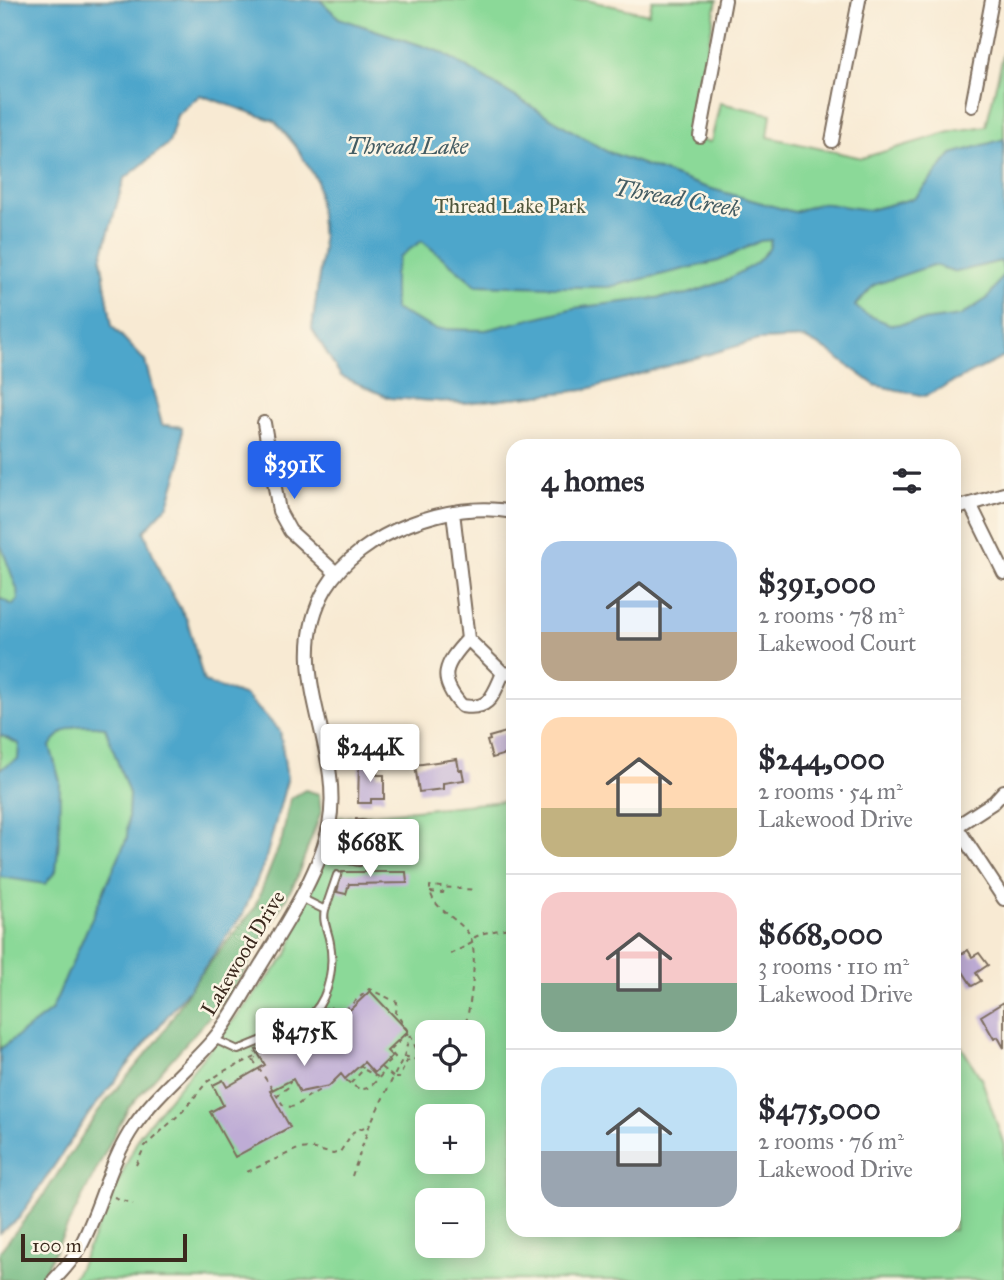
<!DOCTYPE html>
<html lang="en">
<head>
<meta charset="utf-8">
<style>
  :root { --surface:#fff; --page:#f2f2f3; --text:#2b2b33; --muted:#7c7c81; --line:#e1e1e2; --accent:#2563eb }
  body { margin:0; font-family:"IM FELL Great Primer",serif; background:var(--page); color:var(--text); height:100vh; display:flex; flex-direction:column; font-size:26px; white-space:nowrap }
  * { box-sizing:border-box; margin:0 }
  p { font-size:23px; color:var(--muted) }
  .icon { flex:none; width:38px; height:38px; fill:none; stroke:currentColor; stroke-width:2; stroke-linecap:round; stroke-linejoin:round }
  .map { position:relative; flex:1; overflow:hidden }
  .drawer { position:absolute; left:506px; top:439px; width:455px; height:798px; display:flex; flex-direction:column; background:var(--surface); border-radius:21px; box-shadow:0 4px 18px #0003 }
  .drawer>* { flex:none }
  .controls { position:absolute; left:415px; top:1020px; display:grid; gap:14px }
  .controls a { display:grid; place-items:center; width:70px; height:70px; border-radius:14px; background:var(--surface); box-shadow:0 4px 18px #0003; font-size:35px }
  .scale { position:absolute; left:21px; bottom:18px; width:166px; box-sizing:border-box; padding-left:7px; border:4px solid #3b2a1e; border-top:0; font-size:19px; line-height:24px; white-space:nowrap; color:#3b2a1e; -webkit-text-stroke:5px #fcf5e5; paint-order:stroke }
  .price { position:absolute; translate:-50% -60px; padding:0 16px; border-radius:7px; background:#fff; color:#222; font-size:23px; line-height:46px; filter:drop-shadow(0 2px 4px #0008) }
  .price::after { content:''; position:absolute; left:50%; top:42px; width:21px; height:16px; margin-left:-10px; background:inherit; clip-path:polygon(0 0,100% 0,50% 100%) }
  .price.active { background:var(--accent); color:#fff }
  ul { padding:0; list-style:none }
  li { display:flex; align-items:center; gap:21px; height:175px; padding:0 35px }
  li+li { border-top:2px solid var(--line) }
  li span { display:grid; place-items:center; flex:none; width:196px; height:140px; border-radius:21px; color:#555 }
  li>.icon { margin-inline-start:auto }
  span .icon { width:84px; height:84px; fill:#fffc; stroke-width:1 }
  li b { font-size:30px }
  h2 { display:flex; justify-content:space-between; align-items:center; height:84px; padding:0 35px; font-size:30px }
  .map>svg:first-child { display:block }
</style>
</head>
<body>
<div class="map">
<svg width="1004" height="1280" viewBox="0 0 1004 1280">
  <rect width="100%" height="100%" fill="#fcf5e5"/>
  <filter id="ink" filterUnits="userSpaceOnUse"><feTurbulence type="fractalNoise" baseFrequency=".0143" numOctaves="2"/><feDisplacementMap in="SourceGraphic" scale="14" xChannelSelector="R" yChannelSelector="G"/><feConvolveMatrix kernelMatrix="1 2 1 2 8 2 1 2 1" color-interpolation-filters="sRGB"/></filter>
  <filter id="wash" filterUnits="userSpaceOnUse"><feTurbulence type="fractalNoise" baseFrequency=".00686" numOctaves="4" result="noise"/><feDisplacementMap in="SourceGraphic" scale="28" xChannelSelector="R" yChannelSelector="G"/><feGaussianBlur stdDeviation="1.57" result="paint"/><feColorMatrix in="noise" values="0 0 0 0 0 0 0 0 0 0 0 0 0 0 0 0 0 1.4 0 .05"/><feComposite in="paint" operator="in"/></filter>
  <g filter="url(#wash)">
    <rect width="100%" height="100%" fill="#f8ead3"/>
    <path fill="#8bd998" stroke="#63825b" stroke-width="2" fill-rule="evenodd" d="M0 0H586L649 14 652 0H717L690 139 711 142 720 103 771 114 768 137 862 158 954 131 986 126 1004 51V357L925 396 875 385 827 350 804 338 758 340 584 390 465 403 390 398 341 376 312 329 323 248 317 180 295 145 275 121 200 95 177 115 169 143 124 179 101 259 112 326 145 361 162 425 182 427 181 462 168 505 144 531 161 575 187 620 204 682 246 696 280 731 287 780 265 861 243 914 189 989 90 1112 19 1218 0 1233Z
      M513 800V1230H954V1035L982 1080 1004 1145V1280H71L78 1270 140 1134 287 955 337 818ZM427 1032H472V1078H427ZM427 1116H472V1162H427ZM427 1200H472V1246H427Z"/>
    <path fill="#70b980" stroke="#56724f" stroke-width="2" d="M305 790 319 794 321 812 295 882 245 970 227 997 128 1108 42 1276 38 1280H0V1251L42 1198 99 1110 158 1040 195 981 254 909 282 839 290 799Z"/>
    <path fill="#4ea6cb" stroke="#446874" stroke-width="2" fill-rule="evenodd" d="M0 0H320L339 18 441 52 606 151 705 187 794 212 821 203 869 210 915 198 952 154 1004 139V273L1001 261 957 272 933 265 874 285 855 306 865 314 892 325 960 316 988 298 1004 273V357L925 396 875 385 827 350 804 338 758 340 584 390 465 403 390 398 341 376 312 329 323 248 317 180 295 145 275 121 200 95 177 115 169 143 124 179 101 259 112 326 145 361 162 425 182 427 181 462 168 505 144 531 161 575 187 620 204 682 246 696 280 731 287 780 265 861 243 914 189 989 90 1112 19 1218 0 1233V1049L51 1011 127 838 129 794 105 727C79 724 66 723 50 746L60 781 59 839 56 871 45 884 0 877V769L18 759 19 744 0 735V598L13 605 18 600 17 589 0 543ZM771 240 769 249 756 263 725 281 688 294 574 308 486 330 435 329 394 309V275L399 257 422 241 476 285 552 287H609L719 261 760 241Z"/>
    <g id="blocks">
      <path fill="#beacd5" d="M513 730V752L492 758 487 741 490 740 489 737Z
        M457 759 459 770H462L464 780 443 783V789L419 792 415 765Z
        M359 763 377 764V775H384V799H371V803H358Z
        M356 819 374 822 369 859 351 855Z
        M342 872H406L407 883 349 884 346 894 337 892Z
        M968 950 972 957 979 953 988 965 976 973 981 981 972 986 955 959Z
        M370 991 408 1031 387 1051 392 1056 374 1073 364 1062 345 1079 341 1074 329 1086 300 1092 293 1079 270 1091 290 1127 235 1157 210 1112 223 1105 213 1085 223 1080 227 1087 265 1065 256 1050 278 1040 281 1035 276 1030 269 1031 266 1026 289 1015 291 1020 290 1027 296 1030 310 1023 326 1008 338 1021Z
        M1004 1002V1048L998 1037 994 1039 981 1016Z"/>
    </g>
  </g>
  <g filter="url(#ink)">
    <use href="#blocks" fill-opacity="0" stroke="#7d6d5d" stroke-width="2"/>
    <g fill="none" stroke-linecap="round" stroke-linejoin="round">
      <g stroke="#7d6d5d" stroke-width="10">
        <path id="service" d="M324 847 334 851H346L344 859 359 862
          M325 910 337 875
          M295 1024C301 1021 310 1017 314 1012 330 994 334 965 330 943 328 930 322 922 325 910L301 898
          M214 1039 238 1050 275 1035"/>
      </g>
      <g stroke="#7d6d5d" stroke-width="16">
        <path id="minor" d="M972 106 992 0
          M700 136 725 0
          M832 141 859 0
          M264 423 279 511 290 531 336 573
          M970 504 1004 573
          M954 509 1004 494
          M453 512 468 639C444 665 437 678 462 706 490 711 493 695 503 673
          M468 639 503 673 513 674
          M954 823 1004 899
          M957 826 994 802 1004 791
          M54 1280C63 1270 74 1259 80 1247 101 1208 109 1162 134 1126 156 1094 188 1069 213 1040 230 1020 243 995 256 973 281 931 320 874 329 826 345 746 279 669 326 588 359 533 451 499 513 512"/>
      </g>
      <path stroke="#7d6d5d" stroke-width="2" stroke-dasharray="5 5" stroke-linecap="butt" d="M430 892 443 893 444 889
        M450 954 472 943 475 937 484 933 513 927
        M330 1007 339 1015 369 989 397 1002 396 1013 411 1036 419 1056
        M463 1032C470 1014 479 952 470 936 459 917 429 909 430 886L476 890
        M404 1056 417 1060 419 1056 427 1060
        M253 1060 283 1105C297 1110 298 1103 309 1096 314 1093 319 1091 324 1087
        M427 1062V1063
        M365 1070 378 1077
        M393 1077 382 1068 395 1057 390 1051 408 1033
        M395 1078H399L407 1061 413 1059
        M346 1080C366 1098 371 1086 385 1071
        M351 1083 364 1069 360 1065
        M276 1096 290 1086V1080
        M136 1165 145 1146 183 1111 207 1082 226 1070 256 1057 255 1052
        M247 1172 298 1149 310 1148 333 1154 340 1152 353 1132 369 1125
        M352 1176 370 1124 404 1056 410 1035
        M114 1197 133 1204"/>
      <use href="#service" stroke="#fff" stroke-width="6"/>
      <use href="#minor" stroke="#fff" stroke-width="12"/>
    </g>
  </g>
  <g text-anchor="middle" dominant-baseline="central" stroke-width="5" stroke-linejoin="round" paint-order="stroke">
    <g font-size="21" fill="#4f563c" stroke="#fcf5e5">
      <text x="510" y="206">Thread Lake Park</text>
    </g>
    <g font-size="21" fill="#3b2a1e" stroke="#fcf5e5">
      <text transform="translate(243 953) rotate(-59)">Lakewood Drive</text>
    </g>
    <g font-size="23" font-style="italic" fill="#435c63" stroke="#fcf5e5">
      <text x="407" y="146">Thread Lake</text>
      <text transform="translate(677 198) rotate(10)">Thread Creek</text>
    </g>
  </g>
</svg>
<div class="controls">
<a><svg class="icon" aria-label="locate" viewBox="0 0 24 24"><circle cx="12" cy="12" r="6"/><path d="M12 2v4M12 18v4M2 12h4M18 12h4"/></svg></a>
<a>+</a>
<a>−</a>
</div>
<div class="scale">100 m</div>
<b class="price active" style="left:294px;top:501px">$391K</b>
<b class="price" style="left:370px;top:784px">$244K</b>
<b class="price" style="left:370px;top:879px">$668K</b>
<b class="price" style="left:304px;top:1068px">$475K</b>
<section class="drawer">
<h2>4 homes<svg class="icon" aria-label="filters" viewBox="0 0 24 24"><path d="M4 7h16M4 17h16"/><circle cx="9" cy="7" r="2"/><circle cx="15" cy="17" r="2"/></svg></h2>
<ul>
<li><span style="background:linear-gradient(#a9c7e8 65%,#b9a48a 0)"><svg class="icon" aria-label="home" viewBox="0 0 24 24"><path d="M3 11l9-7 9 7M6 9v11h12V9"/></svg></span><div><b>$391,000</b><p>2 rooms · 78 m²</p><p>Lakewood Court</p></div></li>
<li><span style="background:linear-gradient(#ffd9b3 65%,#c2b280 0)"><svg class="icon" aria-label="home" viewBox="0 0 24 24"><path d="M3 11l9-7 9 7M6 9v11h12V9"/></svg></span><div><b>$244,000</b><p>2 rooms · 54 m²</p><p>Lakewood Drive</p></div></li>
<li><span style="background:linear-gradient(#f6c9c9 65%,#7fa58c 0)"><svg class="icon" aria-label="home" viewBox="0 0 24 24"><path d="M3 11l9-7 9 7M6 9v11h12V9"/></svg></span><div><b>$668,000</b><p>3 rooms · 110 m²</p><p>Lakewood Drive</p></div></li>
<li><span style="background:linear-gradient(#bfe0f5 60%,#9aa5b1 0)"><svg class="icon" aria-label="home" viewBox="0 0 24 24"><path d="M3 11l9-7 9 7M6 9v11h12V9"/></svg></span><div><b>$475,000</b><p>2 rooms · 76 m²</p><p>Lakewood Drive</p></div></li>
</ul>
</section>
</div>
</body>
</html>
